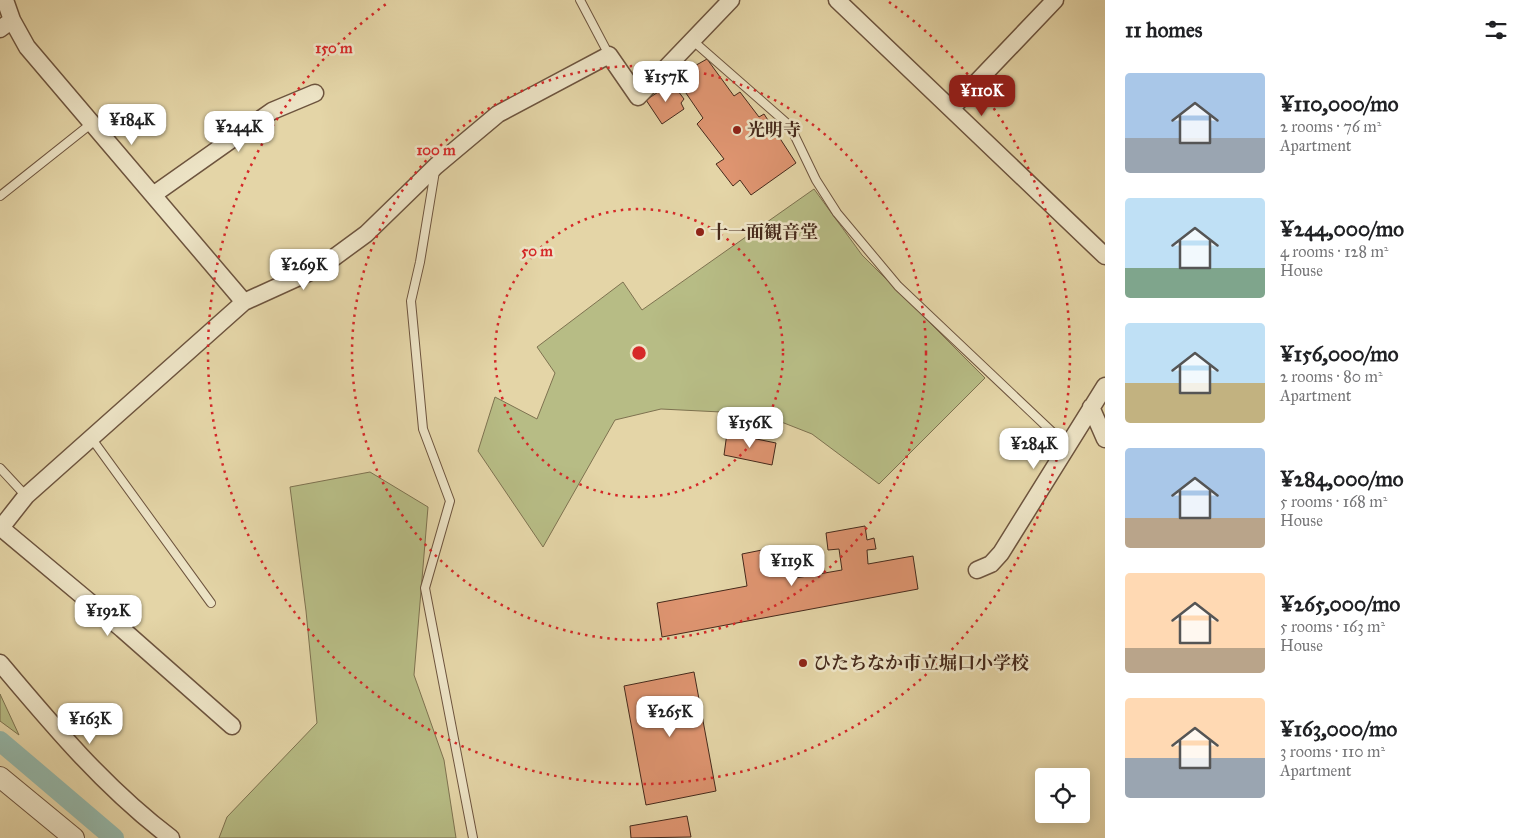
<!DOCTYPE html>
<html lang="en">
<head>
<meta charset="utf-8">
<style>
  :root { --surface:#fff; --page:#f2f2f2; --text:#202124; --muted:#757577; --accent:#8f2418 }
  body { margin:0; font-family:"IM FELL Great Primer","Noto Serif JP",serif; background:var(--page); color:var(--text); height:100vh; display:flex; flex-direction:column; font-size:19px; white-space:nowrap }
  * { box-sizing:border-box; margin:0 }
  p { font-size:16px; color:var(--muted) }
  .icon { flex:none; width:28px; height:28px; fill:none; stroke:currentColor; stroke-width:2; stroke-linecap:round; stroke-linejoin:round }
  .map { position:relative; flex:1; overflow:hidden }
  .sheet { display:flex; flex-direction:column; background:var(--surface); width:425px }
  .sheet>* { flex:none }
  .controls { position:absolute; left:1035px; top:768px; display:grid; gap:10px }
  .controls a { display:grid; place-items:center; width:55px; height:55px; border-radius:5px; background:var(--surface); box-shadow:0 2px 12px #0003; font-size:25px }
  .price { position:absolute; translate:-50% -42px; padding:0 11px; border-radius:10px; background:#fff; color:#222; font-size:16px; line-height:32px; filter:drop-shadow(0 1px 2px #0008) }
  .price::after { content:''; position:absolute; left:50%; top:30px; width:15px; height:11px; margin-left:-8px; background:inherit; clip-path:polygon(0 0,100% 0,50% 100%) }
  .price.selected { background:var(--accent); color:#fff }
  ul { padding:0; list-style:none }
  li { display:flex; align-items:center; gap:15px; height:125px; padding:0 20px }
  li span { display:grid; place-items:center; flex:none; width:140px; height:100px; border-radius:5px; color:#555 }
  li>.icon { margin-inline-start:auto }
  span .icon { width:60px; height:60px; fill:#fffc; stroke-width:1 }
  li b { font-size:21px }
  h2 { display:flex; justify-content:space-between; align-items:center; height:60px; padding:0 20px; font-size:21px }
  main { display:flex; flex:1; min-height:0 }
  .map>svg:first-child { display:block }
</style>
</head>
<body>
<main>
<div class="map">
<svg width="1105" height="838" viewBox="0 0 1105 838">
  <rect width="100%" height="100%" fill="#e4d5a7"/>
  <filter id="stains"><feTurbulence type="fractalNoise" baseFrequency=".004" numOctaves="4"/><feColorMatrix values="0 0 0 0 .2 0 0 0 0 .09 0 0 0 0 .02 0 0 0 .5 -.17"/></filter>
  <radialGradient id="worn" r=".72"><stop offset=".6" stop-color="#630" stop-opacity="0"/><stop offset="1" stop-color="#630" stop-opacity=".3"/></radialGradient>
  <path fill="#b7bc85" stroke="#7e7250" d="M814 189 862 255 985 378 879 484 812 434 761 414 661 409 615 420 543 547 478 451 495 397 537 419 555 373 537 347 623 282 642 310Z
    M370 472 428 507 414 675 444 760 456 838H219L227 817 317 723 306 611 290 487Z
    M0 694 19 735 0 721Z"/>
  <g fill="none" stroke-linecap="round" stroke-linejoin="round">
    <path stroke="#95b8aa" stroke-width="20" d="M0 741 114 838"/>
  </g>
  <path fill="#df9571" stroke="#45291b" d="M707 59 734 96 740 92 759 117 764 114 796 163 751 195 740 180 733 186 716 164 724 159 697 124 703 118 675 77Z
    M672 83 684 99 681 103 684 109 662 124 646 100Z
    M727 433 776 443 772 465 724 455Z
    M865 526 867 540 874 538 876 549 867 550 868 564 913 556 918 589 662 637 657 603 747 586 742 554 782 546 790 579 842 570 839 549 828 550 826 533Z
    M694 672 716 791 646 805 624 686Z
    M687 816 691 837 631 838 630 826Z"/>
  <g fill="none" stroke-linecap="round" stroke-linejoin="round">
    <g stroke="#6d543e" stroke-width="10">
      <path id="service" d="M580 0 609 55
        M692 40 790 126 816 180 837 213 898 286 1067 446
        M435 171 420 262 411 301 423 429 450 501 425 588 473 838
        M0 196 92 123
        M92 439 211 603
        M0 468 26 496"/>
    </g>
    <g stroke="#6d543e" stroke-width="19">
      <path id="minor" d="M5 0 12 20 27 47 244 302
        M837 0 1105 256
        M0 29 12 20
        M951 109 1055 0
        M153 195 272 111 315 93
        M1091 407 1105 439
        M1 528 122 629 232 726
        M0 529 26 496 244 302 321 267 366 234 436 166 498 114 609 55 638 97 731 0
        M977 570 991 564 1001 553 1105 386
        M0 663C53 726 105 788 171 838"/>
    </g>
    <g stroke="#6d543e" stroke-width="22">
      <path id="tertiary" d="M0 777 74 838"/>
    </g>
    <use href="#service" stroke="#ede4c6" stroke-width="8"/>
    <use href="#minor" stroke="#ede4c6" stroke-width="16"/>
    <use href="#tertiary" stroke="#ede4c6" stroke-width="20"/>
  </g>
  <g fill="none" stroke="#d62828" stroke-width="2.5" stroke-dasharray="2.5 5">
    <circle cx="639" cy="353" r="144"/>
    <circle cx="639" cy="353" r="287"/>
    <path d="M889 2A431 431 0 1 1 389 2"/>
  </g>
  <g fill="#8f2418" stroke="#ede4c6" stroke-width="2">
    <circle cx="737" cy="130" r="5"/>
    <circle cx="700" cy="232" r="5"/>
    <circle cx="803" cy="663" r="5"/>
  </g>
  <g text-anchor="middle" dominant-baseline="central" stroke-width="5" stroke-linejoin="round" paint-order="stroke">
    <g font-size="18" font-weight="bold" fill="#45291b" stroke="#ede4c6" text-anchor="start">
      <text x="747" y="130">光明寺</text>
      <text x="710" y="232">十一面観音堂</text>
      <text x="813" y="663">ひたちなか市立堀口小学校</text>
    </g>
  </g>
  <circle cx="639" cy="353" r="8" fill="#d62828" stroke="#ede4c6" stroke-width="2.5"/>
  <g font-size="15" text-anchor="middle" font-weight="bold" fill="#d62828" stroke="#ede4c6" stroke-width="5" stroke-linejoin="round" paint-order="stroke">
    <text x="334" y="53">150 m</text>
    <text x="436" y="155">100 m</text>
    <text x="537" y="256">50 m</text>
  </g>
  <rect width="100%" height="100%" filter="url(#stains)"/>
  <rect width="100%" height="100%" fill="url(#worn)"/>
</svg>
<div class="controls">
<a><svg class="icon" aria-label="locate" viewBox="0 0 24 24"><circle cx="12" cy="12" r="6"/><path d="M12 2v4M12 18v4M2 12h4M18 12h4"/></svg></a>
</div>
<b class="price" style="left:666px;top:103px">¥157K</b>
<b class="price selected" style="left:982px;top:117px">¥110K</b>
<b class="price" style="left:132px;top:146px">¥184K</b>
<b class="price" style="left:239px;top:153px">¥244K</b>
<b class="price" style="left:304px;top:291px">¥269K</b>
<b class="price" style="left:750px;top:449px">¥156K</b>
<b class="price" style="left:1034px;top:470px">¥284K</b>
<b class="price" style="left:792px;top:587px">¥119K</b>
<b class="price" style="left:108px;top:637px">¥192K</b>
<b class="price" style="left:670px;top:738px">¥265K</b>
<b class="price" style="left:90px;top:745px">¥163K</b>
</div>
<section class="sheet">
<h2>11 homes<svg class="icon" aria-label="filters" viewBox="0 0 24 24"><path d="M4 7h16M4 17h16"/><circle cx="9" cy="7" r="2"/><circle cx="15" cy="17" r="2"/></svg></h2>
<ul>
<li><span style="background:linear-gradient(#a9c7e8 65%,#9aa5b1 0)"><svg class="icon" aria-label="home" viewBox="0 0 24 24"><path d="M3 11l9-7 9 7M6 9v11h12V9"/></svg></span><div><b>¥110,000/mo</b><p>2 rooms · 76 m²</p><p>Apartment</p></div></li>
<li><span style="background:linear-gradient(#bfe0f5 70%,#7fa58c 0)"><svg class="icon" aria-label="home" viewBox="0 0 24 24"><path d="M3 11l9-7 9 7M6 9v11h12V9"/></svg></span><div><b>¥244,000/mo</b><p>4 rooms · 128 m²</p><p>House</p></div></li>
<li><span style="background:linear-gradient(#bfe0f5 60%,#c2b280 0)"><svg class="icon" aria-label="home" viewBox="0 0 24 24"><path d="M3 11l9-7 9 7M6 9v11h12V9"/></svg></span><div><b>¥156,000/mo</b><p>2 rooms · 80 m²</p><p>Apartment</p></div></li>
<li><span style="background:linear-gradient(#a9c7e8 70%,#b9a48a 0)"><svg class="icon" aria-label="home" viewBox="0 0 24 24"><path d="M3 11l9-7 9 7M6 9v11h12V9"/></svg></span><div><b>¥284,000/mo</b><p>5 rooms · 168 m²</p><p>House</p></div></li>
<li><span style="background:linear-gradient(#ffd9b3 75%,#b9a48a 0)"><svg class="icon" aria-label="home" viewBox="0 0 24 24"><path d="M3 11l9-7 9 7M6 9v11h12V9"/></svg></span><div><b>¥265,000/mo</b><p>5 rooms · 163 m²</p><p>House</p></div></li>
<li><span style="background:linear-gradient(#ffd9b3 60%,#9aa5b1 0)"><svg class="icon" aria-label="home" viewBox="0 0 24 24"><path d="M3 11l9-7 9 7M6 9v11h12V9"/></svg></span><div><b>¥163,000/mo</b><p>3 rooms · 110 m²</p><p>Apartment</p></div></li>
</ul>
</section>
</main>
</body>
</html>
